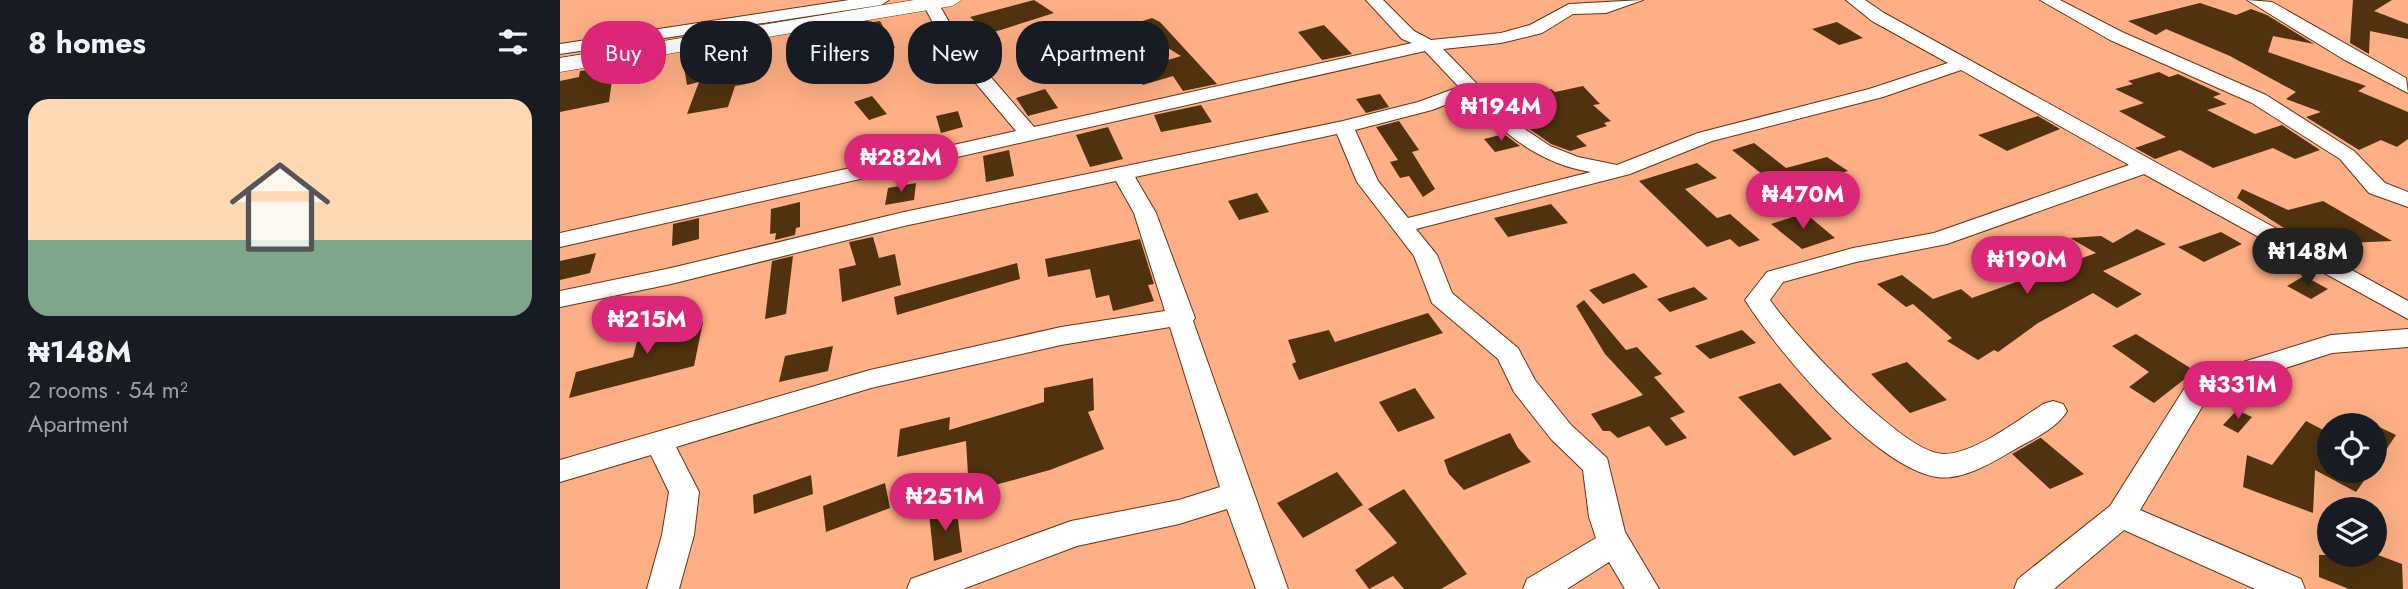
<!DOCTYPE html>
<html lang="en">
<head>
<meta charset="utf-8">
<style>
  :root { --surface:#171b24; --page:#20242c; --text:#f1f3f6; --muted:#9ea1a6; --accent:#db2777 }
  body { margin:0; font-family:Jost,sans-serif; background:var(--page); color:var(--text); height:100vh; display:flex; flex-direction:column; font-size:26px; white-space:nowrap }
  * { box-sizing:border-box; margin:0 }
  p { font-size:23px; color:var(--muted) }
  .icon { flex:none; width:38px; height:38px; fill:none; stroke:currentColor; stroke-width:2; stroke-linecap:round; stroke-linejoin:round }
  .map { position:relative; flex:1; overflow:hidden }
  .sheet { display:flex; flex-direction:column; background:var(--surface); width:560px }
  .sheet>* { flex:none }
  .banner { position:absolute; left:21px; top:21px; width:665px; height:63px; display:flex; gap:14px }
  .buttons { position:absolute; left:1757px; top:413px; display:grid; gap:14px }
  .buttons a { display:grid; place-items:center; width:70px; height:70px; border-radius:50%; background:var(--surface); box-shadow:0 7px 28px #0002; font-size:35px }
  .price { position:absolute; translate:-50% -60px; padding:0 16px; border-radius:24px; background:var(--accent); color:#fff; font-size:23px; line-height:46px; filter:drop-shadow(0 2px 4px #0008) }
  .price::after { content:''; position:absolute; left:50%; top:42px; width:21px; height:16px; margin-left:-10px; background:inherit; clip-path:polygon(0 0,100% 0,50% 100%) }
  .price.on { background:#222; color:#fff }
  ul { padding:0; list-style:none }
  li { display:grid; align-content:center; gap:14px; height:371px; padding:0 28px }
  li span { display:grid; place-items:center; height:217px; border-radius:21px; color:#555 }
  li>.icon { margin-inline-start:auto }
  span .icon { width:126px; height:126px; fill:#fffc; stroke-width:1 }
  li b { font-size:30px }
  h2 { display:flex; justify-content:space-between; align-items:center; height:84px; padding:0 28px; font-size:30px }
  .tag { padding:0 24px; border-radius:28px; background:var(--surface); box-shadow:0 7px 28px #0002; font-size:24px; line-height:63px }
  .tag.on { background:var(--accent); color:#fff }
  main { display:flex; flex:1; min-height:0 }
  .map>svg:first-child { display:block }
</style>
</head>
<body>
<main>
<section class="sheet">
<h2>8 homes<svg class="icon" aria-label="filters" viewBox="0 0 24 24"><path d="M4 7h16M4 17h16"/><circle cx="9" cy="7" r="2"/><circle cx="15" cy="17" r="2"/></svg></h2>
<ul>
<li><span style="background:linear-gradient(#ffd9b3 65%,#7fa58c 0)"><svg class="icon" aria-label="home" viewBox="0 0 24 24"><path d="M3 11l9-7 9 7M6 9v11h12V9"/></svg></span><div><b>₦148M</b><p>2 rooms · 54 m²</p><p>Apartment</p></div></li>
</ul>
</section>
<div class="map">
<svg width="1848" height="589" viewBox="0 0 1848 589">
  <rect width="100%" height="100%" fill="#feaf85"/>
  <path fill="#50330e" d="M474 0 494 13 428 34 410 17Z
    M1793 0H1832L1814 11 1848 24V39L1810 31 1809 54 1790 43Z
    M1640 3 1676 15 1691 9 1707 15 1754 44 1713 36 1708 52 1806 86 1798 91 1848 112V139L1837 147 1821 140 1799 150 1746 117 1761 112 1726 99 1736 92 1670 56 1606 29 1596 35 1568 21Z
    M592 18 600 22 657 84 623 91 613 76 583 85 569 72 621 56 570 25Z
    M320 21 335 48 315 52 300 24Z
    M1277 22 1303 38 1279 45 1252 29Z
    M764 25 792 54 762 60 738 32Z
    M149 50 153 68 185 62 186 84 175 86 168 107 127 114 139 82 127 85 122 54Z
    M54 66 49 102 0 112V81L19 77 20 71Z
    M1599 72 1609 77 1618 74 1661 94 1653 97 1667 104 1647 110 1695 134 1722 125 1760 150 1735 159 1713 148 1653 168 1620 150 1595 159 1575 148 1606 137 1559 111 1584 103 1555 89 1573 84 1568 81Z
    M1023 86 1040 104 1033 105 1051 121 1044 123 1047 126 1016 136 1027 146 1010 151 991 144 961 123 951 112 959 110 948 102 991 89 995 92Z
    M485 89 498 108 468 116 456 98Z
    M820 94 829 107 806 113 796 99Z
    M312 96 327 114 309 120 294 102Z
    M641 105 652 122 601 132 594 115Z
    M398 111 403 127 381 133 376 116Z
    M1478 116 1500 129 1447 151 1418 135Z
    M839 121 859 150 852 152 875 189 863 197 849 176 840 178 830 162 838 160 816 127Z
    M548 127 563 159 530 167 516 135Z
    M944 134 960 146 935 152 924 139Z
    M1194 143 1226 168 1267 157 1288 171 1222 190 1172 150Z
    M449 150 454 176 426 182 423 156Z
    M1137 163 1157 178 1125 189 1157 218 1170 214 1200 240 1179 247 1170 239 1147 247 1079 181Z
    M356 183 354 200 325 205 328 188Z
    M1682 189 1728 210 1763 201 1832 241 1787 243 1771 233 1743 240 1677 198Z
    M697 193 709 212 679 220 668 201Z
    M240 202V227L236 228 235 235 215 240 216 233 210 234 211 209Z
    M991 204 1008 223 948 237 934 218Z
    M1245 213 1275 238 1242 249 1211 224Z
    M139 218V239L112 246 113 224Z
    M1577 229 1606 244 1543 271 1582 294 1557 308 1533 293 1478 323 1438 352 1434 350 1418 360 1387 341 1392 338 1353 304 1346 307 1317 284 1342 275 1373 299 1401 289 1412 298 1536 253 1510 238 1541 236 1553 243Z
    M1661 232 1682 244 1644 262 1618 247Z
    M313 237 319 258 335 254 341 285 282 302 279 269 296 265 289 242Z
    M580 239 594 284 588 285 594 301 553 311 549 295 536 298 530 269 488 277 485 259Z
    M36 253 30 273 0 280V261Z
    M233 256 226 314 205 319 212 261Z
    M457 263 460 279 337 315 334 297Z
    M1074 273 1088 287 1043 304 1029 290Z
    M1744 276 1768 289 1751 299 1727 286Z
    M1134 287 1148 299 1110 312 1097 299Z
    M1024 300 1066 350 1077 347 1102 374 1094 377 1125 412 1110 418 1127 438 1106 446 1089 426 1058 438 1050 431H1043L1031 414 1083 395 1045 354 1016 306Z
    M129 312 126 326 143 322 134 366 9 398 16 372 73 357 82 322Z
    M868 313 883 333 739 380 732 364 736 362 728 340 769 330 775 342Z
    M1182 330 1196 343 1150 359 1135 346Z
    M1576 334 1635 371 1594 403 1569 387 1589 372 1552 346Z
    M273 346 268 371 219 382 225 356Z
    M1347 362 1387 400 1350 413 1311 374Z
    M533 378 534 410 528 412 544 449 490 470 409 492 406 441 337 457 340 429 390 417 389 430 484 402V388Z
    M1220 383 1272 439 1234 456 1178 397Z
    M855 388 875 418 838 432 819 402Z
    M1677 410 1692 417 1678 433 1663 425Z
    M1746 421 1769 433V471H1811L1796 492 1755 470 1753 513 1683 487 1687 455 1712 465Z
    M1815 425 1836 435 1815 466Z
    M950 433 958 448 971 462 904 490 889 474 884 460Z
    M1480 438H1481L1524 474 1490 489 1452 454Z
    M777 472 803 505 743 538 717 503Z
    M251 475 253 494 194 514 193 495Z
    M325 483 330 508 266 532 263 506Z
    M844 489 907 574 881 589H844L833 576 809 589 795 570 837 543 808 509Z
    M396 504 402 552 374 561 369 513Z
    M1759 555H1818L1842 564 1843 589H1789L1759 577Z"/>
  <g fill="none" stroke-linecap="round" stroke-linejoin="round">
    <g stroke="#673212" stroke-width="2">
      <path id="minor" d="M289 0H329L321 5 0 54V44Z
        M368 0 377 1 401 43 474 127 852 43 842 39 806 0H823L854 31 871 40 941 33 970 25 1009 4 1083 0 1046 13 1013 14 982 33 941 43 883 49 953 121 990 146 1018 157 1057 165 1138 133 1309 89 1388 63 1312 21 1286 0H1305L1324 13 1848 301V319L1584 174 1387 244 1296 262 1223 282 1210 300C1233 334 1344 455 1384 454 1414 454 1459 420 1483 404L1493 401 1503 404 1507 411C1497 429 1469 441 1452 451 1432 463 1401 481 1377 477 1315 467 1218 352 1185 300L1207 272 1293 248 1374 233 1569 165 1401 70 1323 97 1152 141 1070 174 856 229 877 255 892 293 958 348 975 380 1011 425 1047 458 1065 532 1099 589H1065L1049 562 1007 589H963L967 579 1036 538 1029 517 1023 470 991 439 954 392 938 359 872 303 854 256 797 182 777 134 575 177 596 213 635 318 633 321 728 589H696L667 509 619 524 517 546 403 589H347L351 579 511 521 619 500 660 487 610 327 501 345 311 388 116 447 139 492 134 535 119 589H87L102 535 109 492 91 455 0 482V460L310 370 501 327 605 311 574 213 556 181 344 226 111 284 0 307V291L111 268 344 212 783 121 858 102 899 87 865 51 0 247V233L456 131 387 49 363 4ZM908 96C943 133 979 164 1031 172L848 218 818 181 795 130 872 110Z
        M1480 0H1500L1562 32 1706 95 1794 151 1825 183 1848 192V207L1809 193 1780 159 1692 103 1550 40Z
        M1687 0 1712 2 1846 78 1848 93 1783 59Z
        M1848 329V347L1772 353 1651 392 1580 510 1741 579 1745 589H1695L1564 530 1494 589H1454L1458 579 1550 506 1631 378 1771 335Z"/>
    </g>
    <g stroke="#673212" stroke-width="1">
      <path id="tertiary" d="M354 0H402L392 6 0 72V58Z"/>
    </g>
    <use href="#minor" fill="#fff" fill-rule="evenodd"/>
    <use href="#tertiary" fill="#fff" fill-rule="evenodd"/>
  </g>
</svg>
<div class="buttons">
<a><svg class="icon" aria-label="locate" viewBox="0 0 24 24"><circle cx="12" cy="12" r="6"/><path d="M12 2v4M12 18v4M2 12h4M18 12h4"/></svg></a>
<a><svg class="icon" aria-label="layers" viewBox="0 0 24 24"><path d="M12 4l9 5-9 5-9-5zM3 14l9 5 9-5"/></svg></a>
</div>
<b class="price" style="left:941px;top:143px">₦194M</b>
<b class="price" style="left:341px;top:194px">₦282M</b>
<b class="price" style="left:1243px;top:231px">₦470M</b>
<b class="price on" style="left:1748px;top:288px">₦148M</b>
<b class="price" style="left:1467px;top:296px">₦190M</b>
<b class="price" style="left:87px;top:356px">₦215M</b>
<b class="price" style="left:1678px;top:421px">₦331M</b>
<b class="price" style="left:385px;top:533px">₦251M</b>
<div class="banner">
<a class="tag on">Buy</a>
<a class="tag">Rent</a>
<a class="tag">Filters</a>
<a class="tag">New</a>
<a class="tag">Apartment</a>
</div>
</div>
</main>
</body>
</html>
